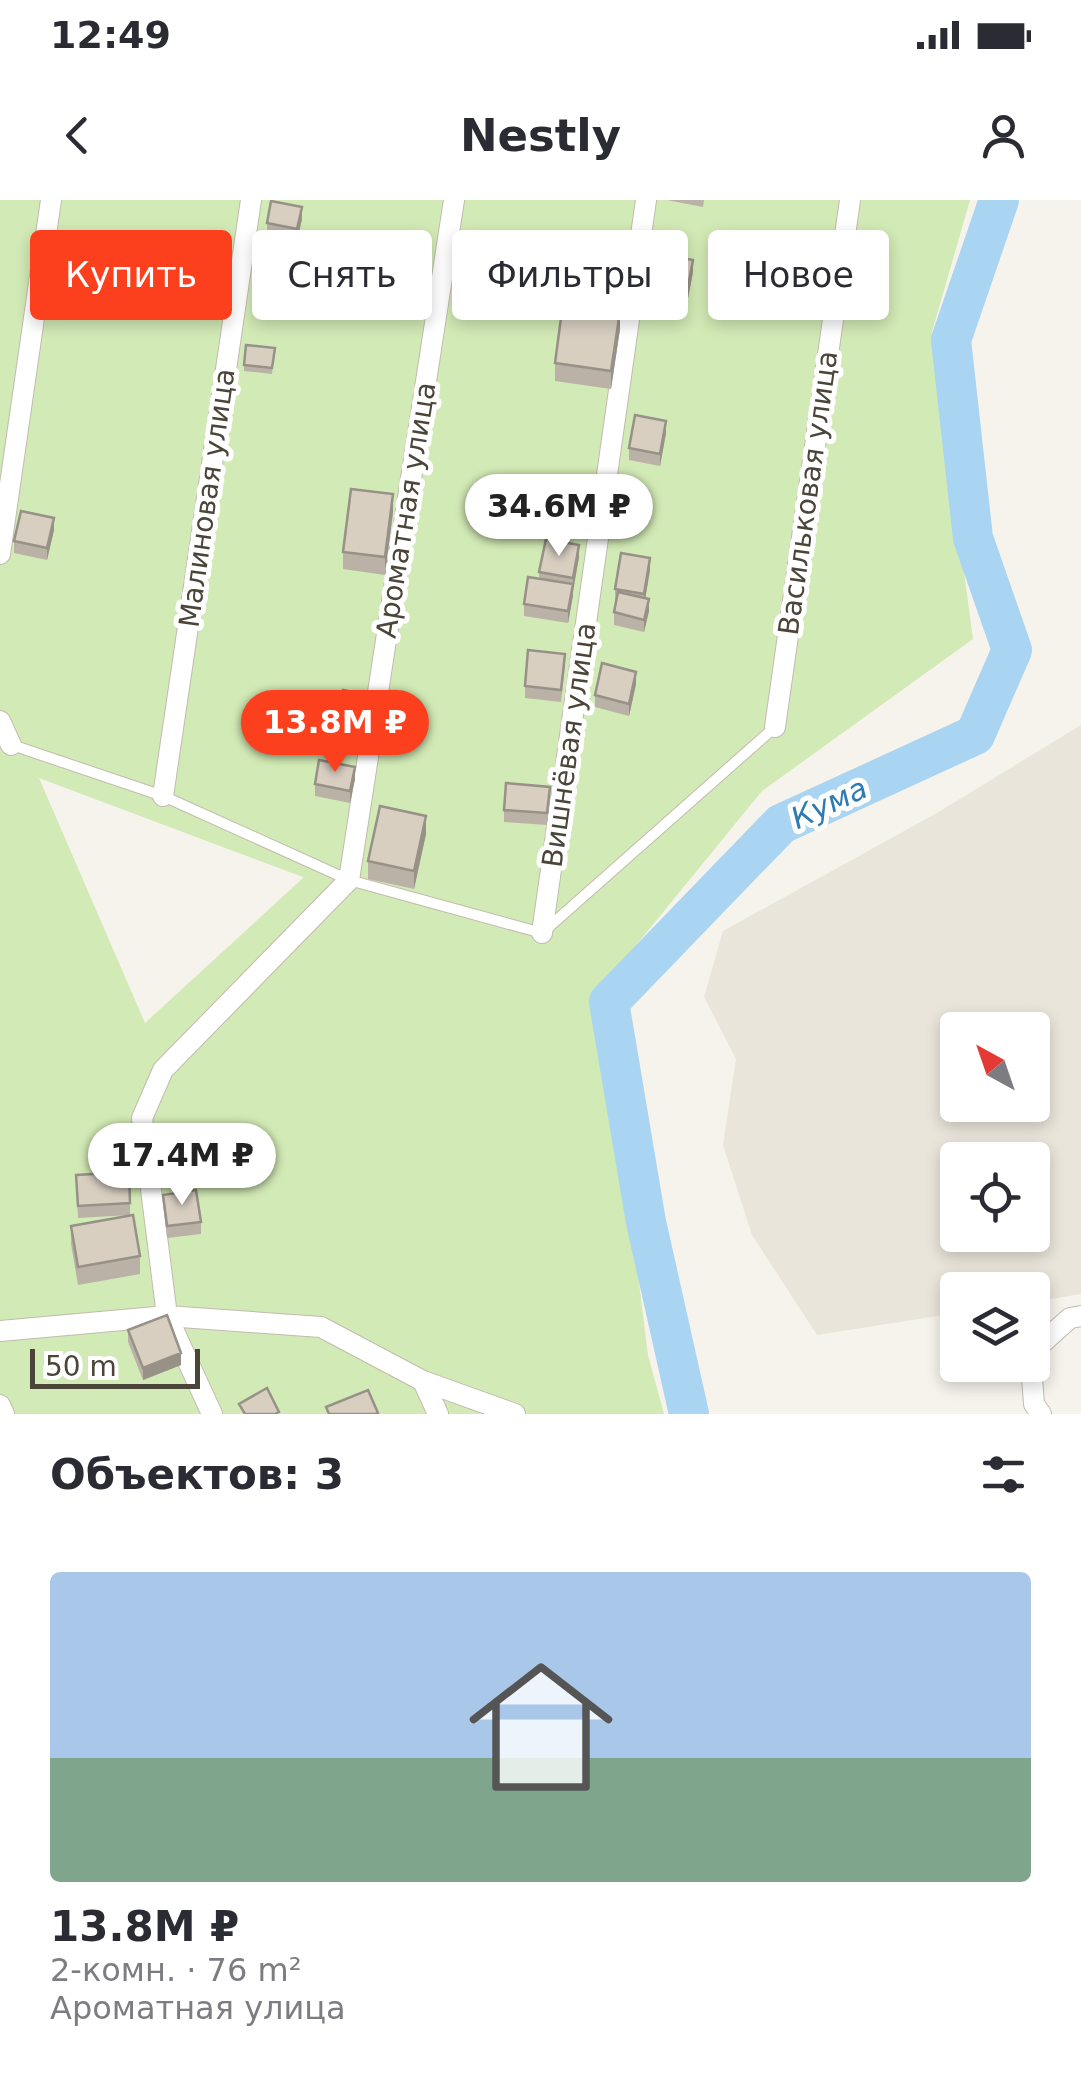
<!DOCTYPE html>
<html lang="ru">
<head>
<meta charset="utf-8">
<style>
  :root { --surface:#fff; --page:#f2f2f3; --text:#2b2b33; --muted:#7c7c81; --line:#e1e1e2; --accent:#fc3f1d }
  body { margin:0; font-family:"DejaVu Sans",sans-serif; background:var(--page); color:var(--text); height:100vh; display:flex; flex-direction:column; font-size:38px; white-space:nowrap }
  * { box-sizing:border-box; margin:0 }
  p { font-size:32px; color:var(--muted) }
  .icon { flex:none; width:55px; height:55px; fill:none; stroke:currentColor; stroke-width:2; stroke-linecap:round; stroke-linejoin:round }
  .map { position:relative; height:1214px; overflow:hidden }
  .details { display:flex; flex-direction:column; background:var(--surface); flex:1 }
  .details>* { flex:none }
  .hud { position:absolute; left:30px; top:30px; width:1022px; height:90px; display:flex; gap:20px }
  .needle { width:65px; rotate:320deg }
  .fabs { position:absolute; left:940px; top:812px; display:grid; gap:20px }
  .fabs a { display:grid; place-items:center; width:110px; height:110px; border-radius:10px; background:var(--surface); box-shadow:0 5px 15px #0003; font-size:50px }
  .scale { position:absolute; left:30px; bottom:25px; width:170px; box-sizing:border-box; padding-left:10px; border:5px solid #4b4439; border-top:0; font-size:28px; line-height:35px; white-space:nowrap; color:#4b4439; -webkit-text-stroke:8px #fff; paint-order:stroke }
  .price { position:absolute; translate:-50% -85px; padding:0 22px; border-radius:35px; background:#fff; color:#222; font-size:32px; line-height:65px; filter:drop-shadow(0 2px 5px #0008) }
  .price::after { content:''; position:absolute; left:50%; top:60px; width:30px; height:22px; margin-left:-15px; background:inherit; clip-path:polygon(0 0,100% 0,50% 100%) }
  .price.selected { background:var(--accent); color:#fff }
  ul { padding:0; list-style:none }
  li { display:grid; align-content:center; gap:20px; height:530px; padding:0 50px }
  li+li { border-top:2px solid var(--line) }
  li span { display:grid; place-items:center; height:310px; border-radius:10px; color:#555 }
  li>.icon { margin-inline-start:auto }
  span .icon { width:180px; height:180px; fill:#fffc; stroke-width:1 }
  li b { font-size:42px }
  h2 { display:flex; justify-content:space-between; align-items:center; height:120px; padding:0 50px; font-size:42px }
  .tag { padding:0 35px; border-radius:10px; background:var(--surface); box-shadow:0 5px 15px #0003; font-size:35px; line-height:90px }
  .tag.selected { background:var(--accent); color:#fff }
  .status { display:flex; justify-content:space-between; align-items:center; height:70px; padding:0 50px; background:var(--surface); direction:ltr }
  .status svg { height:28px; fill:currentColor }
  header { display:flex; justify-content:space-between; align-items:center; height:130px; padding:0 50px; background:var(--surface); font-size:45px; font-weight:700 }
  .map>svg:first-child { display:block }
</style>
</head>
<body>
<div class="status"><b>12:49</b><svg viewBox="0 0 49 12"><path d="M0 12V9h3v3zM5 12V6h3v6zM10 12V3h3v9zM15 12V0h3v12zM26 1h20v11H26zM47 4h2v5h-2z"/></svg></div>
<header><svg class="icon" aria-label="back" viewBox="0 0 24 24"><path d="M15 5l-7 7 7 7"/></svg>Nestly<svg class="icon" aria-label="person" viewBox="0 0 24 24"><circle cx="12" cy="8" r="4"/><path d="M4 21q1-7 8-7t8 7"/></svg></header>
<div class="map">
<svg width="1081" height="1214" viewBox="0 0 1081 1214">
  <rect width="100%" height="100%" fill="#f6f3ec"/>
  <path fill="#eae5da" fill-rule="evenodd" d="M1081 525V1094L1033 1102 1032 1090H958L957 1113 817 1135 752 1035 723 945 736 859 704 797 723 731 935 614ZM958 830H1032V905H958ZM958 960H1032V1035H958Z"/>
  <path fill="#d2eab5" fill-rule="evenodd" d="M0 0H970L932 132 973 439 762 591 602 787 648 1155 664 1214H0ZM39 578 303 677V678L145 823Z"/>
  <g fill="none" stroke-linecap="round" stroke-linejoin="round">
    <path stroke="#a9d4f2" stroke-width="40" d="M689 1214 646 1022 609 802 781 624 975 535 1012 450 973 338 951 140 999 0"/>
    <g stroke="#c2bbae" stroke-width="12">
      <path id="service" d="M12 545 163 596 349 680 542 733 775 527"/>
    </g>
    <g stroke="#c2bbae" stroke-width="22">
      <path id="minor" d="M0 354 51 0
        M0 521 11 545
        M775 527 850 0
        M163 596 251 0
        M542 733 646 0
        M0 1131 167 1116 321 1127 423 1181 515 1214
        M1032 1152 1070 1118 1081 1116
        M1031 1165 1034 1204 1041 1214
        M423 1181 438 1214
        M0 1205 4 1214
        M212 1214 167 1116 142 918 163 870 349 680 454 0"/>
    </g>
    <use href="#service" stroke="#fff" stroke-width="10"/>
    <use href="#minor" stroke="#fff" stroke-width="20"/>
  </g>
  <path fill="#bab2a6" d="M667 0H704L703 7Z
    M302 19 297 41 267 35V23Z
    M503 56 497 87 456 80V68Z
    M693 72 686 109 658 104V92Z
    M620 129 611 189 555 181V163Z
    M275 148 272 174 244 171V165Z
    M666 233 660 266 629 260V248Z
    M393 312 385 375 343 369V352Z
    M54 330 47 360 14 353V341Z
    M579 357 568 423 524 416V404L539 379V372Z
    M650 370 645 399 649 411 644 432 614 425V412L616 401H615V389Z
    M565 466 561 502 525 498V486Z
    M636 484 629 516 595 507V495Z
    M364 506 358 536 338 532V520Z
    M355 579 350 603 315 596V584Z
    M550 599 547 625 504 622V610Z
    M426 634 414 689 368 679V661Z
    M76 975 130 1003V1015L78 1018Z
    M163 995 201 1022V1034L167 1038Z
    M71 1026 140 1056V1074L78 1085 71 1044Z
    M128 1130 181 1165 143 1180 128 1142Z"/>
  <path fill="#979187" d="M302 7V19L297 41V29Z
    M503 44V56L497 87V75Z
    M693 60V72L686 109V97Z
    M620 111V129L611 189V171Z
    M666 221V233L660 266V254Z
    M393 294V312L385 375V357Z
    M54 318V330L47 360V348Z
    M579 345V357L573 390V378Z
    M650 358V370L644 406V394Z
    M573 384V396L568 423V411Z
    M649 399V411L644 432V420Z
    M636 472V484L629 516V504Z
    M364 494V506L358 536V524Z
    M355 567V579L350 603V591Z
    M426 616V634L414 689V671Z
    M181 1153V1165L143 1180V1168Z"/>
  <path fill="#d8cfc1" stroke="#979187" stroke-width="2.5" d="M271 1 302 7 297 29 267 23Z
    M462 36 503 44 497 75 456 68Z
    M664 55 693 60 686 97 658 92Z
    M563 103 620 111 611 171 555 163Z
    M246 145 275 148 272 168 244 165Z
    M635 215 666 221 660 254 629 248Z
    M351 289 393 294 385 357 343 352Z
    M21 311 54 318 47 348 14 341Z
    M546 339 579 345 573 378 539 372Z
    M621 353 650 358 644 394 615 389Z
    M528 377 573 384 568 411 524 404Z
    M618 392 649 399 644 420 614 412Z
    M528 450 565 454 561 490 525 486Z
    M602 463 636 472 629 504 595 495Z
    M343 490 364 494 358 524 338 520Z
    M319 560 355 567 350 591 315 584Z
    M506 583 550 587 547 613 504 610Z
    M380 606 426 616 414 671 368 661Z
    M129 972 130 1003 78 1006 76 975Z
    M196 990 201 1022 167 1026 163 995Z
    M133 1015 140 1056 78 1067 71 1026Z
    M167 1115 181 1153 143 1168 128 1130Z
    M267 1188 279 1212 275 1214H245L239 1204Z
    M368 1190 378 1213 375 1214H329L326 1207Z"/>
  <g text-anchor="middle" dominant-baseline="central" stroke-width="10" stroke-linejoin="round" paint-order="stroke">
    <g font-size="28" fill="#4b4439" stroke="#fff">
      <text transform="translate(808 293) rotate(-82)">Васильковая улица</text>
      <text transform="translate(207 298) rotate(-82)">Малиновая улица</text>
      <text transform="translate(406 310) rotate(-81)">Ароматная улица</text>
      <text transform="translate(569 545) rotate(-82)">Вишнёвая улица</text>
    </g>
    <g font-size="30" font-style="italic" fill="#2e7ab2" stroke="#fff">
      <text transform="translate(829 603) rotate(-25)">Кума</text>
    </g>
  </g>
</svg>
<div class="fabs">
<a><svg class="needle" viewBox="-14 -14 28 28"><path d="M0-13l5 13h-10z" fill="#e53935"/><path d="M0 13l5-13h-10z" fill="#7c7c81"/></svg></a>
<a><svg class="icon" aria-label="locate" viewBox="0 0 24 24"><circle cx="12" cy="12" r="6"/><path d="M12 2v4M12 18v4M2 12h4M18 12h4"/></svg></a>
<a><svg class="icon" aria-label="layers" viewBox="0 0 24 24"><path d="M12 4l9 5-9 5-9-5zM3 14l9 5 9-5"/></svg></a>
</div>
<div class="scale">50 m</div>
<b class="price" style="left:559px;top:359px">34.6M ₽</b>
<b class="price selected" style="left:335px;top:575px">13.8M ₽</b>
<b class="price" style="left:182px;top:1008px">17.4M ₽</b>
<div class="hud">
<a class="tag selected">Купить</a>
<a class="tag">Снять</a>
<a class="tag">Фильтры</a>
<a class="tag">Новое</a>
</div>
</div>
<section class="details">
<h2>Объектов: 3<svg class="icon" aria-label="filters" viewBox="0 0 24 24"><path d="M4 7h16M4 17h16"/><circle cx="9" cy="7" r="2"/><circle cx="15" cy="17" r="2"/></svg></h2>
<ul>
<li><span style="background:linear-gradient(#a9c7e8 60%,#7fa58c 0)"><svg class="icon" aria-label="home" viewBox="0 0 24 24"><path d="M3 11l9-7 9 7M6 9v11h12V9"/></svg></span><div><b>13.8M ₽</b><p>2-комн. · 76 m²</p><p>Ароматная улица</p></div></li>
</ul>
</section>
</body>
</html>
